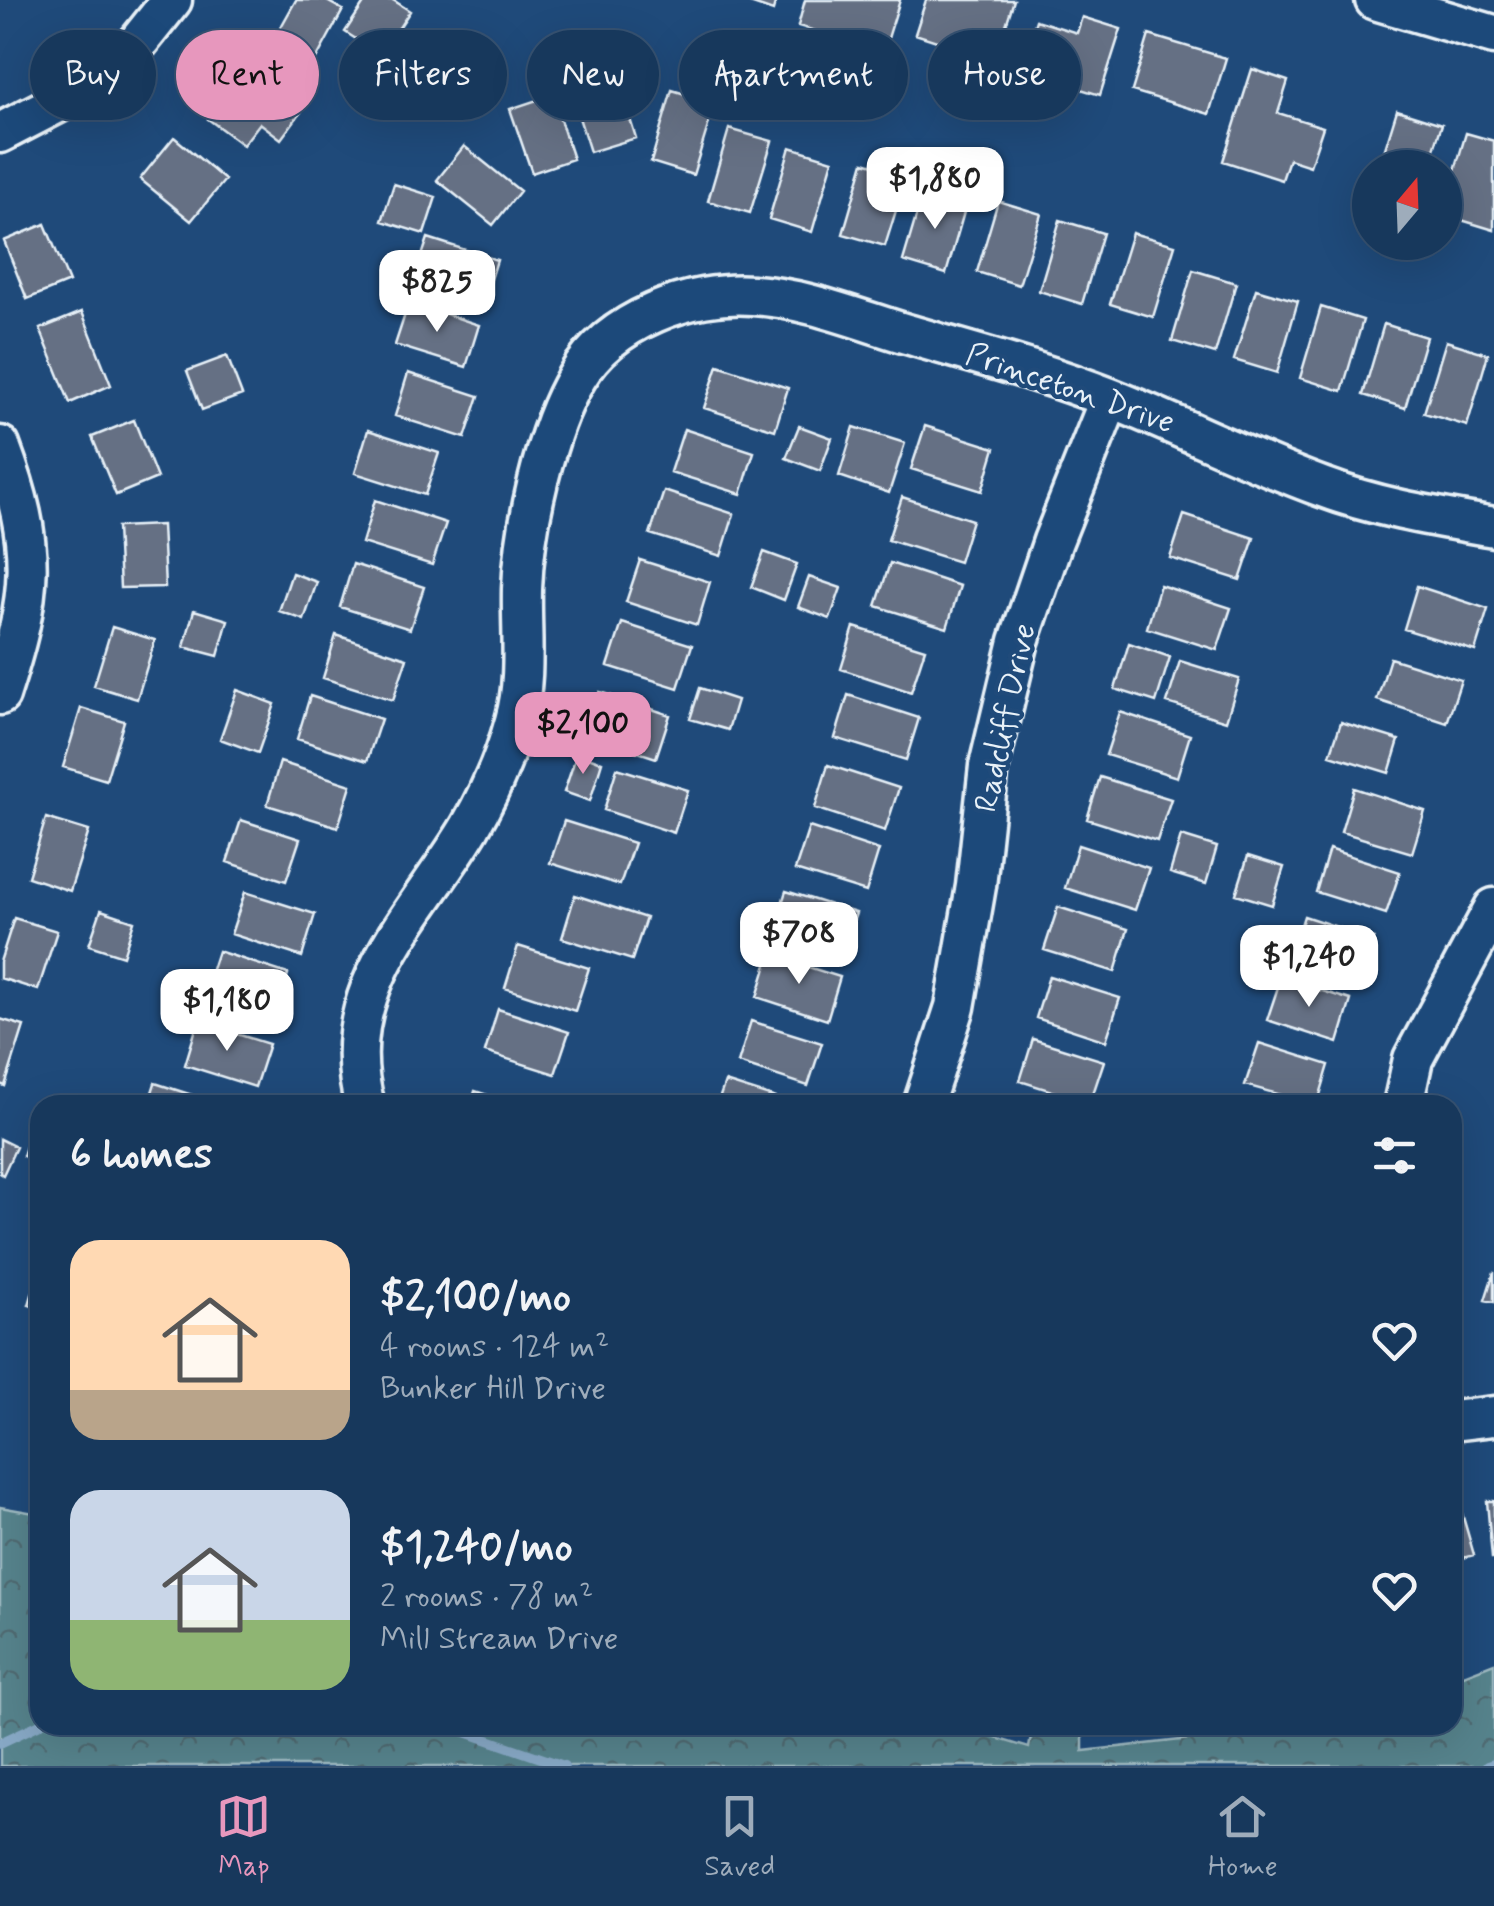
<!DOCTYPE html>
<html lang="en">
<head>
<meta charset="utf-8">
<style>
  :root { --surface:#17385c; --page:#244365; --text:#f1f3f6; --muted:#9eacbb; --line:#365272; --accent:#e797bd }
  body { margin:0; font-family:Mynerve,sans-serif; background:var(--page); color:var(--text); height:100vh; display:flex; flex-direction:column; font-size:38px; white-space:nowrap }
  * { box-sizing:border-box; margin:0 }
  p { font-size:32px; color:var(--muted) }
  .icon { flex:none; width:55px; height:55px; fill:none; stroke:currentColor; stroke-width:2; stroke-linecap:round; stroke-linejoin:round }
  .map { position:relative; flex:1; overflow:hidden }
  .drawer { position:absolute; left:30px; top:1095px; width:1432px; height:640px; display:flex; flex-direction:column; background:var(--surface); border-radius:30px; box-shadow:0 10px 40px #0002,0 0 0 2px var(--line) }
  .drawer>* { flex:none }
  .hud { position:absolute; left:30px; top:30px; width:1435px; height:90px; display:flex; gap:20px }
  .needle { width:65px; rotate:19deg }
  .tools { position:absolute; left:1352px; top:150px; display:grid; gap:20px }
  .tools a { display:grid; place-items:center; width:110px; height:110px; border-radius:50%; background:var(--surface); box-shadow:0 10px 40px #0002,0 0 0 2px var(--line); font-size:50px }
  .price { position:absolute; translate:-50% -85px; padding:0 22px; border-radius:20px; background:#fff; color:#222; font-size:32px; line-height:65px; filter:drop-shadow(0 2px 5px #0008) }
  .price::after { content:''; position:absolute; left:50%; top:60px; width:30px; height:22px; margin-left:-15px; background:inherit; clip-path:polygon(0 0,100% 0,50% 100%) }
  .price.active { background:var(--accent); color:#111 }
  ul { padding:0; list-style:none }
  li { display:flex; align-items:center; gap:30px; height:250px; padding:0 40px }
  li span { display:grid; place-items:center; flex:none; width:280px; height:200px; border-radius:30px; color:#555 }
  li>.icon { margin-inline-start:auto }
  span .icon { width:120px; height:120px; fill:#fffc; stroke-width:1 }
  li b { font-size:42px }
  h2 { display:flex; justify-content:space-between; align-items:center; height:120px; padding:0 40px; font-size:42px }
  .chip { padding:0 35px; border-radius:45px; background:var(--surface); box-shadow:0 10px 40px #0002,0 0 0 2px var(--line); font-size:35px; line-height:90px }
  .chip.active { background:var(--accent); color:#111 }
  .dock { display:flex; justify-content:space-around; align-items:center; height:140px; border-top:2px solid var(--line); background:var(--surface); font-size:28px; color:var(--muted) }
  .dock a { display:grid; justify-items:center; gap:5px }
  .dock .active { color:var(--accent) }
  .map>svg:first-child { display:block }
</style>
</head>
<body>
<div class="map">
<svg width="1494" height="1766" viewBox="0 0 1494 1766">
  <defs>
    <pattern id="park-crowns" width="20" height="18" patternUnits="userSpaceOnUse" patternTransform="scale(2.5)"><rect width="20" height="18" fill="#56838c"/><path d="M2 6a3 3 0 1 1 6 0M12 15a3 3 0 1 1 6 0" fill="none" stroke="#506b72"/></pattern>
  </defs>
  <rect width="100%" height="100%" fill="#1f4a7a"/>
  <filter id="ink" filterUnits="userSpaceOnUse"><feTurbulence type="fractalNoise" baseFrequency=".01" numOctaves="2"/><feDisplacementMap in="SourceGraphic" scale="20" xChannelSelector="R" yChannelSelector="G"/><feConvolveMatrix kernelMatrix="1 2 1 2 8 2 1 2 1" color-interpolation-filters="sRGB"/></filter>
  <g filter="url(#ink)">
    <path fill="url(#park-crowns)" stroke="#9fbac2" stroke-width="2.5" d="M0 1507 40 1514V1725H953L1029 1748 1033 1725H1083V1751L1314 1725H1452L1453 1679 1494 1663V1766H0Z"/>
    <g fill="none" stroke-linecap="round" stroke-linejoin="round">
      <path stroke="#87a8c5" stroke-width="10" d="M445 1725 564 1766
        M0 1743 40 1724
        M1487 1766 1494 1764"/>
    </g>
    <path fill="#657084" stroke="#e8f1f8" stroke-width="2.5" d="M296 0H325L343 10 313 65 272 43Z
      M366 0H393L410 11 381 55 345 32Z
      M741 0H776L773 11Z
      M805 0H900L884 51 798 26Z
      M926 0H1014L995 60 915 34Z
      M1082 17 1121 29 1100 95 1052 80 1044 103 1013 94 1036 20 1077 33Z
      M1149 35 1226 58 1209 114 1132 91Z
      M614 68 636 138 590 152 568 83Z
      M1252 69 1288 81 1278 113 1323 127 1310 166 1289 159 1282 180 1223 161Z
      M244 70 301 112 281 139 260 123 243 145 208 119Z
      M672 90 715 103 693 175 651 162Z
      M552 95 573 159 532 173 510 109Z
      M1397 110 1442 124 1428 168H1379Z
      M729 129 772 141 750 213 708 201Z
      M1466 133 1494 141V230L1445 215V204Z
      M174 137 225 180 191 221 140 179Z
      M464 146 520 191 493 225 437 180Z
      M790 147 833 160 812 232 769 219Z
      M864 162 907 175 885 246 843 234Z
      M394 184 436 197 424 234 382 221Z
      M924 190 967 202 946 274 903 261Z
      M998 201 1041 214 1019 285 977 272Z
      M1060 220 1103 233 1082 304 1039 291Z
      M45 224 69 282 27 299 4 241Z
      M1132 233 1175 245 1153 317 1110 304Z
      M428 238 497 260 484 302 414 280Z
      M1193 270 1236 283 1215 354 1172 341Z
      M1256 289 1298 301 1277 373 1234 360Z
      M409 302 479 325 466 367 395 345Z
      M1321 307 1363 320 1342 391 1300 378Z
      M82 312 111 385 70 403 40 329Z
      M1384 324 1426 337 1405 408 1363 395Z
      M1446 341 1488 354 1467 426 1424 413Z
      M227 356 242 395 202 410 187 371Z
      M718 365 788 388 775 430 704 408Z
      M408 373 479 396 465 438 395 416Z
      M134 420 157 478 116 495 92 437Z
      M799 426 832 438 820 471 786 458Z
      M925 426 995 448 982 491 911 469Z
      M854 427 905 443 889 493 839 476Z
      M684 429 754 452 741 494 670 472Z
      M368 430 439 453 425 495 355 473Z
      M664 491 734 514 721 556 650 534Z
      M902 497 972 520 959 562 888 540Z
      M375 500 446 523 432 565 362 543Z
      M1184 515 1254 538 1240 580 1170 558Z
      M162 525 165 587 120 588 117 527Z
      M764 552 797 564 784 600 751 587Z
      M640 560 710 582 697 625 626 602Z
      M890 563 960 586 947 628 876 606Z
      M353 564 424 587 410 629 340 607Z
      M292 573 317 582 304 620 279 611Z
      M809 577 841 588 830 619 798 607Z
      M1160 585 1231 608 1217 650 1147 628Z
      M1417 586 1488 609 1475 651 1404 629Z
      M194 610 228 620 218 656 184 647Z
      M622 623 692 645 678 688 608 666Z
      M112 627 155 640 137 699 94 686Z
      M854 627 925 649 911 692 841 669Z
      M336 635 407 658 393 700 323 678Z
      M1129 643 1170 657 1156 702 1115 689Z
      M1390 658 1461 680 1447 723 1377 700Z
      M1180 661 1239 679 1226 721 1167 703Z
      M700 688 737 700 728 730 690 719Z
      M237 690 275 704 258 753 220 739Z
      M600 692 670 715 656 758 586 735Z
      M848 695 919 718 906 760 835 738Z
      M310 696 381 719 367 761 297 739Z
      M81 708 124 721 106 780 63 767Z
      M1120 712 1190 735 1177 777 1106 755Z
      M1341 722 1399 740 1389 773 1330 755Z
      M577 753 602 762 590 801 564 792Z
      M280 762 351 785 338 827 267 805Z
      M828 765 899 788 885 831 815 808Z
      M617 768 688 790 674 833 604 810Z
      M1100 777 1171 799 1157 841 1087 819Z
      M1354 788 1425 811 1412 853 1341 832Z
      M46 818 89 831 70 891 28 877Z
      M241 820 300 839 286 881 227 862Z
      M564 821 634 843 620 885 550 863Z
      M809 827 879 850 866 892 795 870Z
      M1181 836 1217 847 1206 884 1170 873Z
      M1078 845 1149 868 1135 910 1065 888Z
      M1329 849 1400 872 1386 914 1316 892Z
      M1248 856 1284 867 1272 905 1236 894Z
      M786 891 856 913 842 956 772 933Z
      M245 892 315 914 302 957 231 934Z
      M575 895 646 918 632 960 562 938Z
      M1058 907 1128 929 1115 972 1044 950Z
      M101 910 134 921 123 956 89 945Z
      M1304 916 1374 939 1361 981 1290 959Z
      M14 918 57 931 38 990 0 978V962Z
      M518 946 589 968 575 1011 505 988Z
      M218 951 288 974 275 1016 204 994Z
      M770 955 840 977 827 1020 757 997Z
      M1049 976 1120 998 1106 1041 1036 1018Z
      M1281 978 1351 1000 1338 1043 1267 1020Z
      M498 1009 569 1032 555 1074 485 1052Z
      M0 1019 24 1026 5 1086 0 1084Z
      M751 1021 822 1043 808 1086 738 1063Z
      M198 1022 269 1044 255 1087 185 1065Z
      M1033 1039 1104 1061 1090 1103 1020 1081Z
      M1259 1043 1329 1065 1317 1105 1245 1085Z
      M725 1082 795 1104V1105H717Z
      M155 1083 223 1105H148Z
      M475 1091 500 1099 498 1105H471Z
      M34 1121 40 1122V1162L23 1156Z
      M0 1139 16 1147 3 1175 0 1173Z
      M40 1267V1308L29 1305Z
      M1494 1272V1302L1485 1300Z
      M1455 1489 1474 1555 1452 1561V1490Z
      M1487 1501H1494V1558H1492Z"/>
    <g fill="none" stroke-linecap="round" stroke-linejoin="round">
      <g stroke="#e8f1f8" stroke-width="45">
        <path id="street" d="M1375 0 1494 35
          M0 133 112 75 172 0
          M0 446C38 547 33 594 0 695
          M365 1105C332 990 417 916 470 827 489 794 505 758 515 721 527 678 521 634 522 589 524 528 545 430 577 377 610 320 691 290 753 295 806 298 857 319 907 334 975 354 1044 372 1110 398 1181 426 1250 461 1322 487 1378 508 1436 517 1494 527
          M923 1105 955 1007 976 886 989 766 1019 641 1053 541 1110 398
          M1403 1105 1413 1059 1494 908
          M1452 1421 1494 1416"/>
      </g>
      <use href="#street" stroke="#1f4a7a" stroke-width="38"/>
    </g>
  </g>
  <g text-anchor="middle" dominant-baseline="central" stroke-width="9" stroke-linejoin="round" paint-order="stroke">
    <g font-size="32" fill="#e8f1f8" stroke="#1f4a7a">
      <text transform="translate(1070 389) rotate(19)">Princeton Drive</text>
      <text transform="translate(1006 718) rotate(-78)">Radcliff Drive</text>
    </g>
  </g>
</svg>
<div class="tools">
<a><svg class="needle" viewBox="-14 -14 28 28"><path d="M0-13l5 13h-10z" fill="#e53935"/><path d="M0 13l5-13h-10z" fill="#9eacbb"/></svg></a>
</div>
<b class="price" style="left:935px;top:232px">$1,880</b>
<b class="price" style="left:437px;top:335px">$825</b>
<b class="price active" style="left:583px;top:777px">$2,100</b>
<b class="price" style="left:799px;top:987px">$708</b>
<b class="price" style="left:1309px;top:1010px">$1,240</b>
<b class="price" style="left:227px;top:1054px">$1,180</b>
<div class="hud">
<a class="chip">Buy</a>
<a class="chip active">Rent</a>
<a class="chip">Filters</a>
<a class="chip">New</a>
<a class="chip">Apartment</a>
<a class="chip">House</a>
</div>
<section class="drawer">
<h2>6 homes<svg class="icon" aria-label="filters" viewBox="0 0 24 24"><path d="M4 7h16M4 17h16"/><circle cx="9" cy="7" r="2"/><circle cx="15" cy="17" r="2"/></svg></h2>
<ul>
<li><span style="background:linear-gradient(#ffd9b3 75%,#b9a48a 0)"><svg class="icon" aria-label="home" viewBox="0 0 24 24"><path d="M3 11l9-7 9 7M6 9v11h12V9"/></svg></span><div><b>$2,100/mo</b><p>4 rooms · 124 m²</p><p>Bunker Hill Drive</p></div><svg class="icon" aria-label="heart" viewBox="0 0 24 24"><path d="M12 20l-8-8c-3-5 5-10 8-4 3-6 11-1 8 4z"/></svg></li>
<li><span style="background:linear-gradient(#c9d6e8 65%,#8fb573 0)"><svg class="icon" aria-label="home" viewBox="0 0 24 24"><path d="M3 11l9-7 9 7M6 9v11h12V9"/></svg></span><div><b>$1,240/mo</b><p>2 rooms · 78 m²</p><p>Mill Stream Drive</p></div><svg class="icon" aria-label="heart" viewBox="0 0 24 24"><path d="M12 20l-8-8c-3-5 5-10 8-4 3-6 11-1 8 4z"/></svg></li>
</ul>
</section>
</div>
<nav class="dock">
<a class="active"><svg class="icon" aria-label="map" viewBox="0 0 24 24"><path d="M3 6l6-2 6 2 6-2v14l-6 2-6-2-6 2zM9 4v14M15 6v14"/></svg>Map</a>
<a><svg class="icon" aria-label="saved" viewBox="0 0 24 24"><path d="M7 4h10v16l-5-4-5 4z"/></svg>Saved</a>
<a><svg class="icon" aria-label="home" viewBox="0 0 24 24"><path d="M3 11l9-7 9 7M6 9v11h12V9"/></svg>Home</a>
</nav>
</body>
</html>
